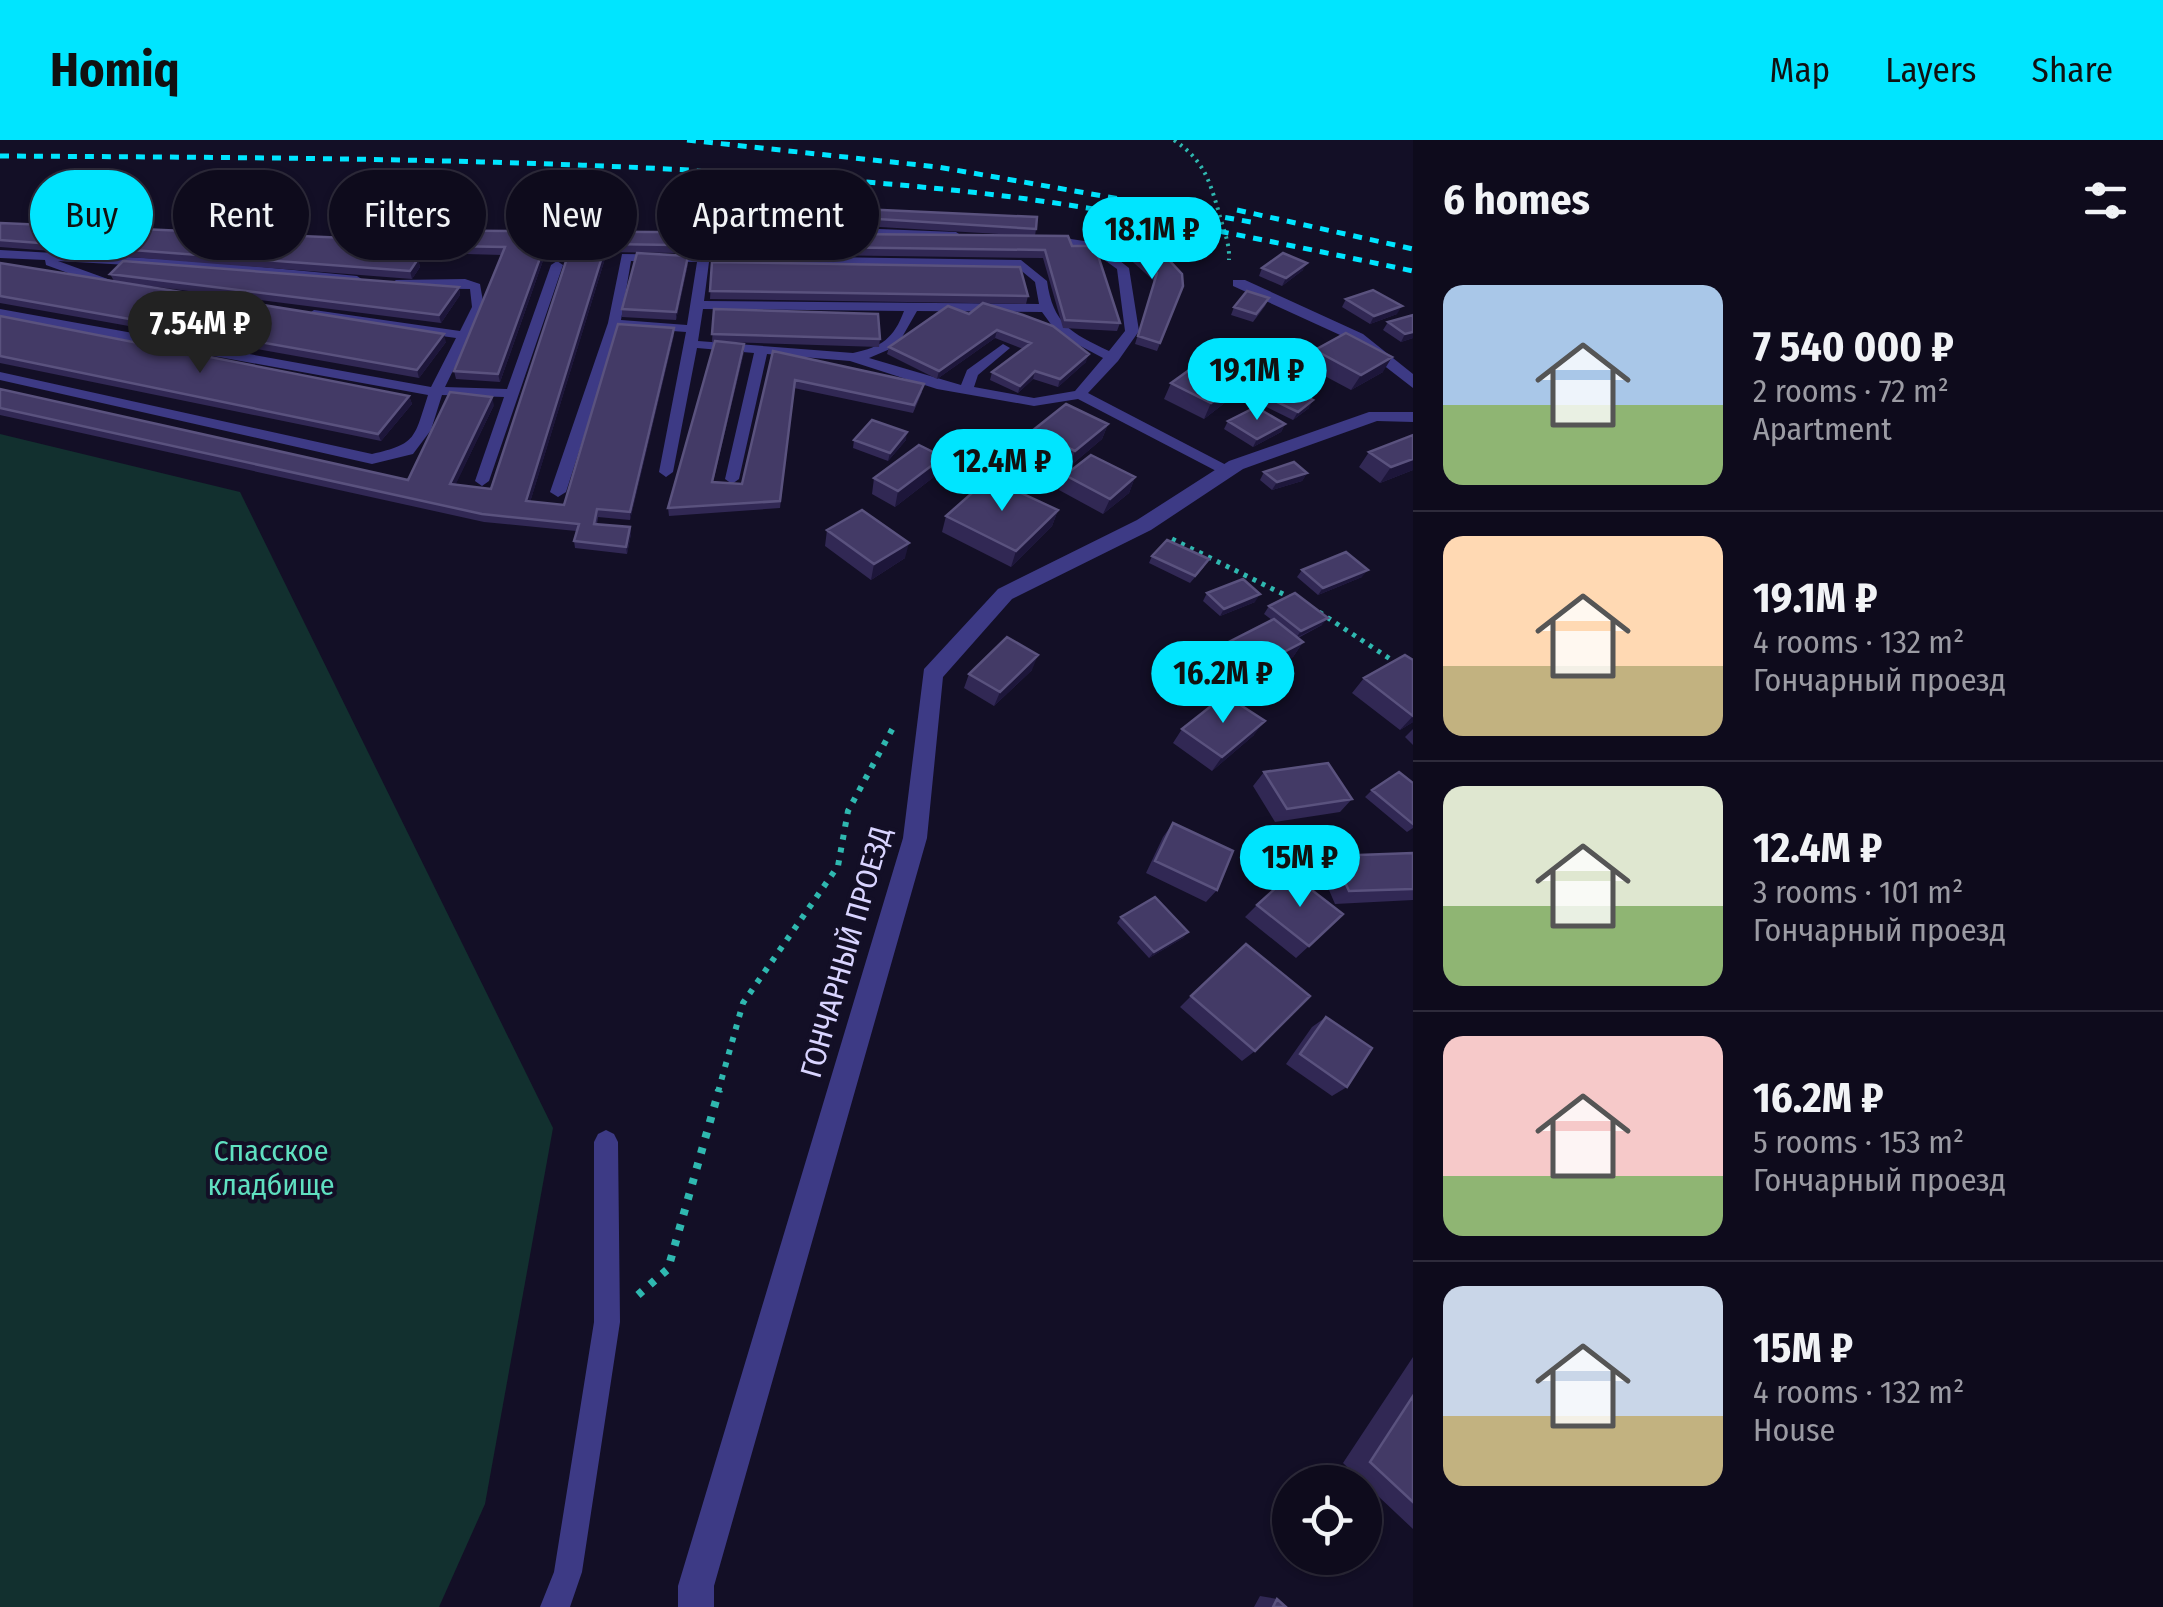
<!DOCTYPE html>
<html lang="en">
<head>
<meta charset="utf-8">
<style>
  :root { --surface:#0e0b1c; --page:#1c1929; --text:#f1f3f6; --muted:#9b9ba3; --line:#2e2b3b; --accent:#00e5ff }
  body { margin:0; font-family:"Fira Sans Condensed",sans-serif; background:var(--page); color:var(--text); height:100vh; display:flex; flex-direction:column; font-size:38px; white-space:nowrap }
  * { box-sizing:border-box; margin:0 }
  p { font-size:32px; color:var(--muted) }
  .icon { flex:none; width:55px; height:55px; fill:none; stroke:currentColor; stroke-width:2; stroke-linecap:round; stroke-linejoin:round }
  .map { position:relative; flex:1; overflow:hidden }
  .drawer { display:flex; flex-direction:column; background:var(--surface); width:750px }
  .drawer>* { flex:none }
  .top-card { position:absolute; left:30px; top:30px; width:950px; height:90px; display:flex; gap:20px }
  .fabs { position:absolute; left:1272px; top:1325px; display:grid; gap:20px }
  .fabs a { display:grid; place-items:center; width:110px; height:110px; border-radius:50%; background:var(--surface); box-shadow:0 2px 8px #0004,0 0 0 2px var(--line); font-size:50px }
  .price { position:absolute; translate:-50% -85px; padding:0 22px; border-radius:35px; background:var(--accent); color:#111; font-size:32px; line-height:65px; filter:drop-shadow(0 2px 5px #0008) }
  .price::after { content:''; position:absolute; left:50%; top:60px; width:30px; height:22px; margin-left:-15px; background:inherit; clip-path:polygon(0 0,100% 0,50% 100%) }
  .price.active { background:#222; color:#fff }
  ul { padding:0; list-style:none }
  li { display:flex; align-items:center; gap:30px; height:250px; padding:0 30px }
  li+li { border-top:2px solid var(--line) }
  li span { display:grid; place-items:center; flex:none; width:280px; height:200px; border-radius:20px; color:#555 }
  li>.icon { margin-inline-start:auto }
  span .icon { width:120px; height:120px; fill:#fffc; stroke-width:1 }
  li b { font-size:42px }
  h2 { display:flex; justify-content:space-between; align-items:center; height:120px; padding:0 30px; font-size:42px }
  .pill { padding:0 35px; border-radius:45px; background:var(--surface); box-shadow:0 2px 8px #0004,0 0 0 2px var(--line); font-size:35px; line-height:90px }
  .pill.active { background:var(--accent); color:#111 }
  header { display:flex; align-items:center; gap:60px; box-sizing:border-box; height:140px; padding:0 50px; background:var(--accent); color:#111 }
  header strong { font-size:48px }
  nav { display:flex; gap:55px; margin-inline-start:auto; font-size:35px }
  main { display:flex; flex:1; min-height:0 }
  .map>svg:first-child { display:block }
</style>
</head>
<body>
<header>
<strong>Homiq</strong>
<nav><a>Map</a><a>Layers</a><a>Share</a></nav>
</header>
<main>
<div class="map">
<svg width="1413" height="1467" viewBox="0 0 1413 1467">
  <rect width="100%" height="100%" fill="#130f26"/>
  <path fill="#12302f" d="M0 294 240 352 553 988 485 1364 439 1467H0Z"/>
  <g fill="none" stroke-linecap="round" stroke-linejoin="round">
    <path stroke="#2fb8b0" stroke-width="4" stroke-dasharray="2.5 5" stroke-linecap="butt" d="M1174 0C1204 21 1209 39 1219 73 1223 89 1230 103 1229 120"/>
    <path stroke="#2fb8b0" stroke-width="5" stroke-dasharray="4 6" stroke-linecap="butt" d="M1172 399 1295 460
      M1319 472 1413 534"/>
    <path stroke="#2fb8b0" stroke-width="6" stroke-dasharray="5 8" stroke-linecap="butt" d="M718 952 743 863 838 726 848 671 895 584"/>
    <path stroke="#2fb8b0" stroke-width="8" stroke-dasharray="6 10" stroke-linecap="butt" d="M638 1155 668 1129 719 950"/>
    <path fill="#3d3a85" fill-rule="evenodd" d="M853 88 956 92 962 96 956 100 849 95 847 92Z
      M1045 95 1097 103 1129 128 1139 191 1118 221 1088 253 1232 328V334H1222L1078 259 1034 266 937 249 850 221 767 214 739 339 732 344 725 339 754 213 697 208 673 332 666 337 659 332 686 192 619 187 566 352 558 357 550 352 608 183 622 114 1021 120 1047 141C1053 184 1071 193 1109 211L1125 191 1117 129 1089 109 1041 102V96ZM631 121 697 122 687 185 621 180ZM709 122 1018 128 1035 142 1039 164 704 161ZM703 169 904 171C894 198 882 207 853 213L698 201ZM917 171 1042 172 1058 194 1103 218 1075 251 1034 258 974 247 978 235 1010 208 1003 204 967 230 961 245 869 218 897 206Z
      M0 110 198 121 357 136 363 140 357 144 198 129 58 121 116 142 118 145 112 149 46 125 45 120 0 118Z
      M557 121 563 125 489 341 482 346 475 341 504 257 442 255 431 290 413 314 372 324 0 240V232L372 314C417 304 414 298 428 255L0 177V169L431 247 456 198 314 178 308 174 314 170 460 191 472 167 470 149 396 148 390 144 396 140 465 139 480 144 484 167 445 247 507 249 551 125Z
      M606 990 614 994 618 1002 620 1182 582 1432 570 1467H540L554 1432 594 1182V1002L598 994Z"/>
    <path fill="#3d3a85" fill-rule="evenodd" d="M1233 140H1245L1363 194 1413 234V248L1351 200 1233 146Z
      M1369 272H1413V282L1377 281 1243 329 1151 390 1012 459 943 537 927 698 714 1446V1467H678V1446L903 698 924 529 998 449 1137 380 1229 321Z"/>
    <path stroke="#00e5ff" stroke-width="5" stroke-dasharray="9 8" stroke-linecap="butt" d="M687 0 938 27 1251 82
      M0 16C317 18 636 18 952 50 1107 66 1260 99 1413 131
      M1237 70 1413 109"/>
  </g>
  <path fill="#312854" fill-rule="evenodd" d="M817 67 1036 89 1035 96 1072 106 1120 183 1117 191 1063 188 1043 118 607 112 530 362 564 365 674 188V195L630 380 598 377 597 384 630 387 631 394 627 414 575 408 574 401 576 391 484 382 0 275V249L408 340 494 265 455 345 491 349 567 117 545 115 500 242 456 239 454 231 502 115 395 112 392 117 418 119 420 127 412 139 0 107V83L371 99 816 93ZM846 85 1016 95 847 94Z
    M1099 85 1183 146 1157 211 1135 204 1154 141 1124 114 1091 101 1093 93Z
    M712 122 1028 156 1026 164 710 159Z
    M0 123 114 141 110 134 459 147 460 155 441 183 133 144 446 202 419 238 0 163Z
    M688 124 676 180 622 177V169Z
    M1262 128 1303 130 1282 146 1259 136Z
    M1269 158 1265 166 1253 182 1231 175 1234 167Z
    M1346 159 1397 174 1370 184 1342 167Z
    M714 169 880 199 879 207 728 202 744 204V212L713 342 742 344 773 211 922 252 913 273 794 248 780 368 669 376 668 368 715 202H712Z
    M969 174 1086 222 1058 247 1033 239 1018 253 990 240 992 232 1023 209 995 198 937 239 887 214 889 207Z
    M1413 175V198L1401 202 1383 190 1388 182Z
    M0 176 409 256 412 264 381 301 0 223Z
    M1315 210 1383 232 1351 250 1306 226Z
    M1171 243 1231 258 1204 279 1164 259Z
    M1256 252 1309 268 1293 280 1252 260Z
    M1228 281 1285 284 1281 292 1253 307 1224 289Z
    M1108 284 1102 299 1069 327 1028 306 1032 291Z
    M1413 295V330L1380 343 1359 327 1369 312Z
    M854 300H906L888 321 853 308Z
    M1264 332 1307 333 1302 341 1272 350 1260 340Z
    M939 333 895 367 872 354 874 338Z
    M1065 335 1135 337 1129 353 1103 374 1059 350Z
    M1058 370 1052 386 1011 427 942 392 946 376Z
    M827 390 905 418 871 440 825 406Z
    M1152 416 1204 427 1190 443 1149 423Z
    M1302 430 1362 437 1318 455 1297 437Z
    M1207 453 1255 462 1220 476 1203 461Z
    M1269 466 1322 485 1298 498 1303 502 1293 517 1238 546 1209 522 1219 507 1272 480 1264 474Z
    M1413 520V582L1400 590 1352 553 1364 538Z
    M1032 530 994 566 964 548 969 534Z
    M1182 589 1254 595 1212 631 1173 603Z
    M1413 589V605L1405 597Z
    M1264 632 1352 659 1340 672 1275 682 1253 646Z
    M1413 643V688L1407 692 1365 657 1372 650Z
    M1173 683 1217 750 1206 762 1146 733 1163 697Z
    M1413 713V760L1335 764 1320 729 1333 716Z
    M1257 765 1309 806 1296 818 1245 777Z
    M1121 777 1188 792 1183 798 1149 818 1117 783Z
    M1191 856 1255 911 1242 921 1180 867Z
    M1326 877 1347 947 1332 956 1286 924 1312 887Z
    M1413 1217V1389L1343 1323Z
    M1260 1456 1277 1459 1286 1467H1254Z"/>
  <path fill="#1d163a" d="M606 104 607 112 528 369 526 361Z
    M394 105 395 112 388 124 386 116Z
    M544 107 545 115 500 242 498 234Z
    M688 116V124L676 180V172Z
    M418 119 420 127 412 139 410 131Z
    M1307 123 1303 130 1282 146 1286 138Z
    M459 147 460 155 441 183 439 175Z
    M1402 166 1397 174 1370 184 1374 176Z
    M674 188V195L630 380V372Z
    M997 190 995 198 937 239 939 231Z
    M1413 192V198L1401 202 1405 194Z
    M444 194 446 202 419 238 417 230Z
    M744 204V212L711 350 712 342Z
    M1089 214 1086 222 1058 247 1060 239Z
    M1392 217 1383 232 1351 250 1361 235Z
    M1035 231 1033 239 1018 253 1020 246Z
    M1239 242 1231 258 1204 279 1211 263Z
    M409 256 412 264 381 301 378 294Z
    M492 257 494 265 452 352 450 344Z
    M1313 260 1309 268 1293 280 1298 272Z
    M1108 284 1102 299 1069 327 1075 311Z
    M1285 284 1281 292 1253 307 1257 299Z
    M907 292 906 300 888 321 890 313Z
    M943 317 939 333 895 367 898 351Z
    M1413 319V330L1380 343 1391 327Z
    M1307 333 1302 341 1272 350 1277 342Z
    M1135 337 1129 353 1103 374 1110 359Z
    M1058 370 1052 386 1011 427 1016 411Z
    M630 387 631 394 627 414 626 407Z
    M909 403 905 418 871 440 874 424Z
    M1368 430 1362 437 1318 455 1323 448Z
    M1260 454 1255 462 1220 476 1224 469Z
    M1328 478 1322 485 1296 498 1301 491Z
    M1303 502 1293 517 1238 546 1248 531Z
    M1038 515 1032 530 994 566 1000 552Z
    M1413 576V582L1400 590Z
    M1265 581 1254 595 1212 631 1222 617Z
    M1188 792 1183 798 1149 818 1154 812Z"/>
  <path fill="#433a66" stroke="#5a527e" stroke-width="2.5" d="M817 67 1037 77 1036 89 846 77 847 94 1068 96 1072 106H1095L1120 183 1065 180 1045 110 606 104 526 361 564 365 618 184 674 188 630 372 597 369 594 384 630 387 626 407 574 401 579 384 482 374 0 268V249L408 340 450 252 492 257 450 344 491 349 570 109 544 107 498 234 454 231 505 107 394 105 386 116 418 119 410 131 0 100V83L371 99 376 90 816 93Z
    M1099 85 1134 94 1154 104 1182 134 1183 146 1160 203 1138 196 1157 133 1127 106 1093 93Z
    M637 113 688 116 676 172 622 169Z
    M1283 113 1307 123 1286 138 1262 128Z
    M123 121 459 147 439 175 110 134Z
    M712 122 1020 127 1028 156 710 151Z
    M0 123 444 194 417 230 0 156Z
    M1373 150 1402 166 1374 176 1346 159Z
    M1247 151 1269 158 1256 174 1234 167Z
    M983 163 1023 175 1053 186 1089 214 1060 239 1035 231 1020 246 992 232 1031 203 997 190 939 231 889 207 948 166 969 174Z
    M714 169 878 174 880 199 712 194Z
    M1413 175V192L1405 194 1388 182Z
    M0 176 409 256 378 294 0 216Z
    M1346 193 1392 217 1361 235 1315 210Z
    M715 201 744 204 712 342 742 344 773 211 924 244 914 265 795 240 780 361 668 368Z
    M1199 223 1239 242 1211 263 1171 243Z
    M1271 240 1313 260 1298 272 1256 252Z
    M1066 264 1108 284 1075 311 1032 291Z
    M1256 267 1285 284 1257 299 1228 281Z
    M872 280 907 292 890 313 854 300Z
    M1413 295V319L1391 327 1369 312Z
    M919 305 943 317 898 351 874 338Z
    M1091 315 1135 337 1110 359 1065 335Z
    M1294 322 1307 333 1277 342 1264 332Z
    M989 338 1058 370 1016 411 946 376Z
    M862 370 909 403 874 424 827 390Z
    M1167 400 1209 419 1195 436 1152 416Z
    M1346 412 1368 430 1323 448 1302 430Z
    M1243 439 1260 454 1224 469 1207 453Z
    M1295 453 1328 478 1301 491 1269 466Z
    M1274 479 1303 502 1248 531 1219 507Z
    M1007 497 1038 515 1000 552 969 534Z
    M1405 515 1413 520V576L1364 538Z
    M1225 555 1265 581 1222 617 1182 589Z
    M1328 623 1352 659 1287 669 1264 632Z
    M1399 632 1413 643V684L1372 650Z
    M1173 683 1233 711 1217 750 1155 721Z
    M1413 713V749L1349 751 1333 716Z
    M1291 734 1343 774 1309 806 1257 765Z
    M1155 757 1188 792 1154 812 1121 777Z
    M1246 804 1310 856 1255 911 1191 856Z
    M1326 877 1372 908 1347 947 1300 914Z
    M1413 1256V1362L1370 1322Z
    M1277 1459 1286 1467H1273Z"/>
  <g text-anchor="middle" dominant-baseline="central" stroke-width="8" stroke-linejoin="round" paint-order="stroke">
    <g font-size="30" fill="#d9d4ff" stroke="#130f26">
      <text transform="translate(846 812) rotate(-74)">ГОНЧАРНЫЙ ПРОЕЗД</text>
    </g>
    <g font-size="30" fill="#5fe0c0" stroke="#130f26">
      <text x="271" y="1011">Спасское<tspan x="271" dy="34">кладбище</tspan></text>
    </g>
  </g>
</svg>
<div class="fabs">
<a><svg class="icon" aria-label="locate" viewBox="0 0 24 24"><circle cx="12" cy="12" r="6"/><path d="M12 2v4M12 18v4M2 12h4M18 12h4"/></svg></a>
</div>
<b class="price" style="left:1152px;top:142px">18.1M ₽</b>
<b class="price active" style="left:200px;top:236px">7.54M ₽</b>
<b class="price" style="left:1257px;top:283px">19.1M ₽</b>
<b class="price" style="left:1002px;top:374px">12.4M ₽</b>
<b class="price" style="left:1223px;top:586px">16.2M ₽</b>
<b class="price" style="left:1300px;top:770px">15M ₽</b>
<div class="top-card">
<a class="pill active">Buy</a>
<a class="pill">Rent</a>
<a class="pill">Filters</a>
<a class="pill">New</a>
<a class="pill">Apartment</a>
</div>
</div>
<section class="drawer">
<h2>6 homes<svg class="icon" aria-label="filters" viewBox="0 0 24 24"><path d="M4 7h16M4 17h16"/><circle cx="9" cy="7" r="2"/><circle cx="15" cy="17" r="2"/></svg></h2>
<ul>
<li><span style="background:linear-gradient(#a9c7e8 60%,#8fb573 0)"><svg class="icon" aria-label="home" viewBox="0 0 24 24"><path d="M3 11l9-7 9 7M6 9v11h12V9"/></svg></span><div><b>7 540 000 ₽</b><p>2 rooms · 72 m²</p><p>Apartment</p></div></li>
<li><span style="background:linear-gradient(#ffd9b3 65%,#c2b280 0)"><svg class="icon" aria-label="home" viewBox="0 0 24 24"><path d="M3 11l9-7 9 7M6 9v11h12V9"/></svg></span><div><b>19.1M ₽</b><p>4 rooms · 132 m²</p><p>Гончарный проезд</p></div></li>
<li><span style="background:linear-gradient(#dfe7d0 60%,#8fb573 0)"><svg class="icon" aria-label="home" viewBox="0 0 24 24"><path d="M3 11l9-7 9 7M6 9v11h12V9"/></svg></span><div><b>12.4M ₽</b><p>3 rooms · 101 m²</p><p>Гончарный проезд</p></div></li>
<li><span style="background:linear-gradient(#f6c9c9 70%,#8fb573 0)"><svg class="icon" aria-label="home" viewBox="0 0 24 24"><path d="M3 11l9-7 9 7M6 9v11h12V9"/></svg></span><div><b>16.2M ₽</b><p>5 rooms · 153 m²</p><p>Гончарный проезд</p></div></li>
<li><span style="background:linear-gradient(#c9d6e8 65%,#c2b280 0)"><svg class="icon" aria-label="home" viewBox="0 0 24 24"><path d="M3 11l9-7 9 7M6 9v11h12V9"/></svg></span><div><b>15M ₽</b><p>4 rooms · 132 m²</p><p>House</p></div></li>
</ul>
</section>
</main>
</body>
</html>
